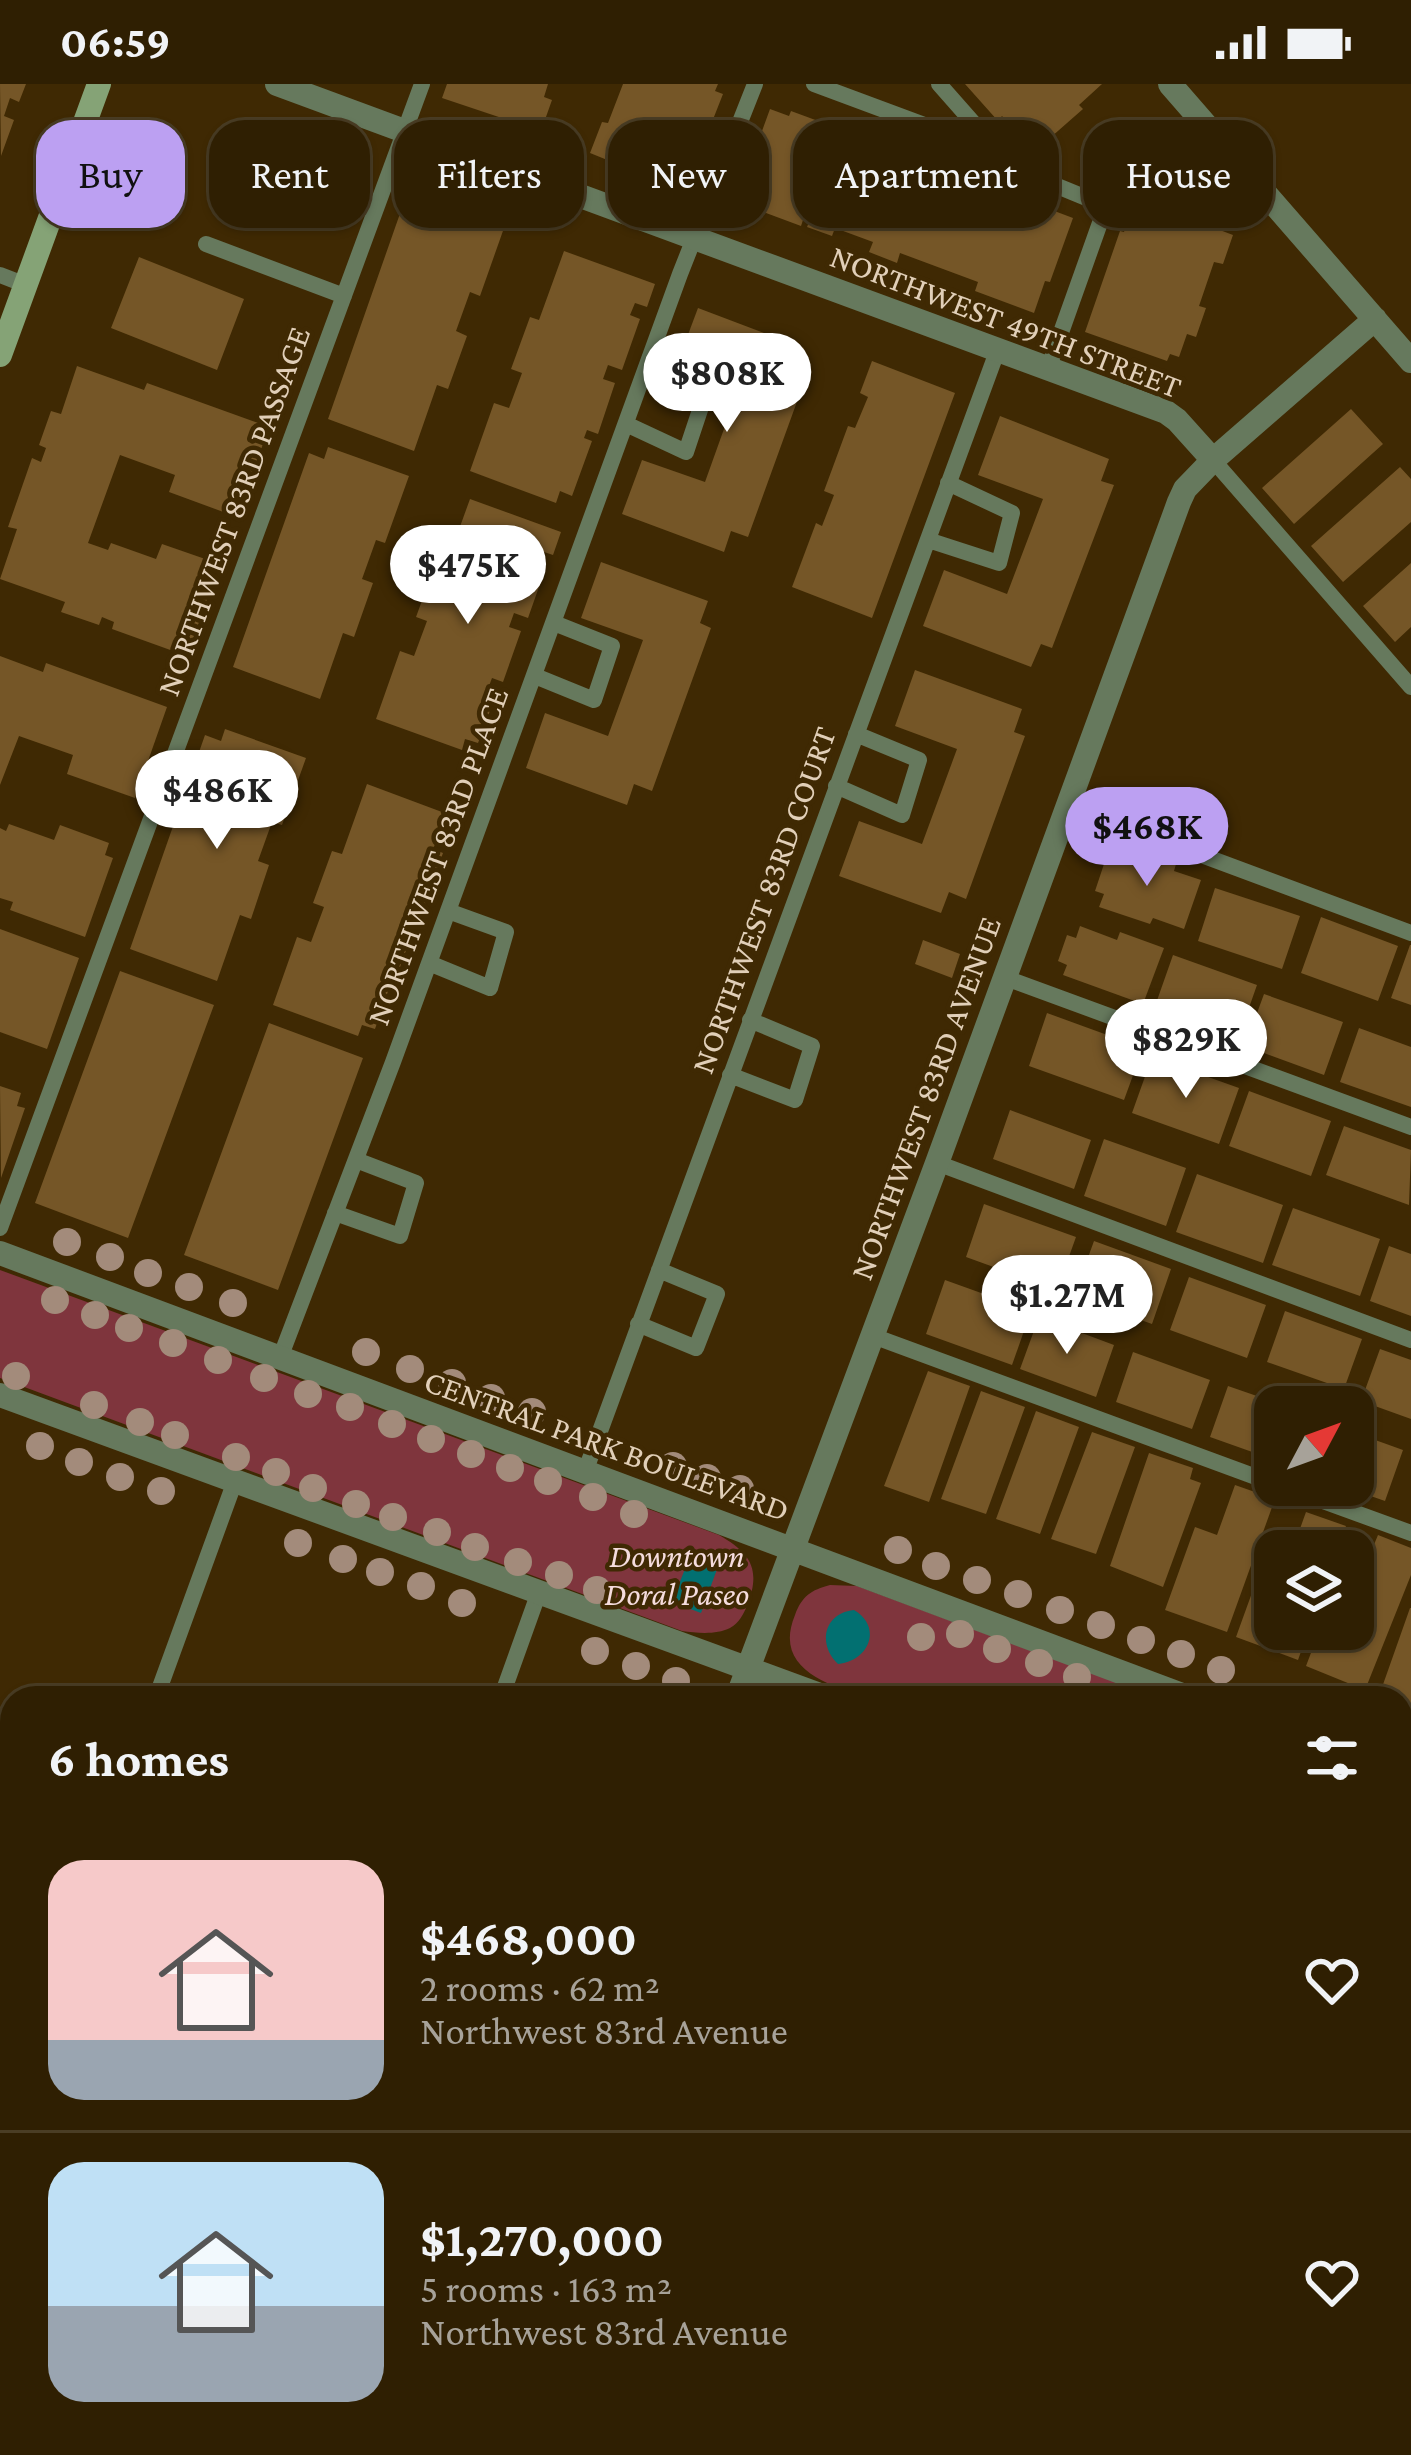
<!DOCTYPE html>
<html lang="en">
<head>
<meta charset="utf-8">
<style>
  :root { --surface:#2f1f02; --page:#37270c; --text:#f1f3f6; --muted:#a7a299; --line:#4a3d24; --accent:#bca0f2 }
  body { margin:0; font-family:"Crimson Pro",serif; background:var(--page); color:var(--text); height:100vh; display:flex; flex-direction:column; font-size:45px; white-space:nowrap }
  * { box-sizing:border-box; margin:0 }
  p { font-size:39px; color:var(--muted) }
  .icon { flex:none; width:66px; height:66px; fill:none; stroke:currentColor; stroke-width:2; stroke-linecap:round; stroke-linejoin:round }
  .map { position:relative; flex:1; overflow:hidden }
  .side { position:absolute; left:0px; top:1602px; width:1413px; height:771px; display:flex; flex-direction:column; background:var(--surface); border-radius:36px 36px 0 0; box-shadow:0 3px 9px #0004,0 0 0 3px var(--line) }
  .side>* { flex:none }
  .hud { position:absolute; left:36px; top:36px; width:1341px; height:108px; display:flex; gap:24px }
  .needle { width:78px; rotate:49deg }
  .controls { position:absolute; left:1254px; top:1302px; display:grid; gap:24px }
  .controls a { display:grid; place-items:center; width:120px; height:120px; border-radius:24px; background:var(--surface); box-shadow:0 3px 9px #0004,0 0 0 3px var(--line); font-size:60px }
  .price { position:absolute; translate:-50% -102px; padding:0 27px; border-radius:42px; background:#fff; color:#222; font-size:39px; line-height:78px; filter:drop-shadow(0 3px 6px #0008) }
  .price::after { content:''; position:absolute; left:50%; top:72px; width:36px; height:27px; margin-left:-18px; background:inherit; clip-path:polygon(0 0,100% 0,50% 100%) }
  .price.on { background:var(--accent); color:#111 }
  ul { padding:0; list-style:none }
  li { display:flex; align-items:center; gap:36px; height:300px; padding:0 48px }
  li+li { border-top:3px solid var(--line) }
  li span { display:grid; place-items:center; flex:none; width:336px; height:240px; border-radius:36px; color:#555 }
  li>.icon { margin-inline-start:auto }
  span .icon { width:144px; height:144px; fill:#fffc; stroke-width:1 }
  li b { font-size:51px }
  h2 { display:flex; justify-content:space-between; align-items:center; height:144px; padding:0 48px; font-size:51px }
  .chip { padding:0 42px; border-radius:36px; background:var(--surface); box-shadow:0 3px 9px #0004,0 0 0 3px var(--line); font-size:42px; line-height:108px }
  .chip.on { background:var(--accent); color:#111 }
  .status { display:flex; justify-content:space-between; align-items:center; height:84px; padding:0 60px; background:var(--surface); direction:ltr }
  .status svg { height:33px; fill:currentColor }
  .map>svg:first-child { display:block }
</style>
</head>
<body>
<div class="status"><b>06:59</b><svg viewBox="0 0 49 12"><path d="M0 12V9h3v3zM5 12V6h3v6zM10 12V3h3v9zM15 12V0h3v12zM26 1h20v11H26zM47 4h2v5h-2z"/></svg></div>
<div class="map">
<svg width="1411" height="2371" viewBox="0 0 1411 2371">
  <rect width="100%" height="100%" fill="#3f2903"/>
  <path fill="#7f353d" d="M0 1186 719 1451C752 1470 761 1486 747 1522 743 1531 739 1539 730 1544 716 1551 697 1549 682 1547L0 1294Z
    M830 1501 857 1502 1159 1614H866C826 1600 773 1584 795 1531 802 1512 811 1506 830 1501Z"/>
  <path fill="#027071" d="M692 1467 720 1477 701 1529 672 1518Z
    M854 1526C883 1543 869 1577 838 1580 817 1560 824 1529 854 1526Z"/>
  <path fill="#755627" d="M0 0H26L19 18 10 14 4 32 14 36 1 72Z
    M447 0H548L544 13 552 16 541 47 442 14Z
    M623 0H718L715 7 723 10 712 38 717 40 704 74 698 71 684 107 590 69 602 38 608 39Z
    M965 0H1102L1079 21 1083 25 1034 68 1002 32 998 37Z
    M770 25 789 32 791 27 848 48 846 51 869 60 873 52 905 64 901 73 912 77 916 67 1009 102 1007 109 1073 134 1050 198 1045 197 1034 229 975 207 978 198 900 169 897 179 869 168 873 158 835 144 832 152 807 143 810 136 804 133 801 142 742 120 752 90 747 88Z
    M1141 112 1205 135 1204 140 1233 151 1223 180 1214 178 1199 222 1206 224 1196 253 1187 250 1179 273 1170 270 1167 277 1085 248 1120 147 1124 148 1131 128 1134 129Z
    M423 115 504 144 480 212 470 208 456 247 467 252 448 305 437 301 414 367 328 335 403 121 419 127Z
    M564 167 655 200 647 223 635 219 630 231 640 235 622 286 608 281 603 295 615 299 598 350 587 346 584 354 592 357 572 412 560 407 556 419 470 387 494 319 509 324 522 289 511 285 530 233 539 236Z
    M139 173 244 215 217 286 111 244Z
    M698 224 804 264 796 286 807 290 748 453 731 447 724 468 622 430 642 376 705 398 739 303 677 280Z
    M872 277 955 309 872 534 792 503 816 439 822 442 834 411 824 407 848 342 855 344 868 313 860 309Z
    M77 282 144 306 147 299 269 343 237 433 169 408 175 391 120 371 88 459 108 466 111 459 156 475 162 460 211 477 207 490 215 493 187 572 112 545 114 538 102 533 99 541 61 528 65 518 0 495 17 445 8 443 32 374 41 378 46 364 39 361 51 327 61 330Z
    M1351 325 1383 360 1294 440 1262 404Z
    M1000 332 1109 375 1101 397 1114 401 1052 564 1041 560 1031 583 923 542 944 486 1007 510 1043 415 978 391Z
    M328 363 409 392 385 459 376 456 362 495 373 499 354 553 343 549 320 615 233 583 309 369 324 375Z
    M1400 383 1411 395V438L1343 498 1311 462Z
    M470 415 561 448 553 471 541 467 536 479 546 483 528 534 514 529 509 543 521 547 503 598 492 594 489 602 498 605 478 659 465 655 462 666 376 635 400 567 414 572 427 537 416 533 435 481 445 484Z
    M601 478 708 517 700 539 711 544 652 707 634 700 627 721 526 684 545 629 608 652 643 556 581 534Z
    M1411 479V543L1395 558 1363 522Z
    M0 572 43 588 46 579 167 623 135 714 67 690 73 671 19 652 0 701Z
    M915 586 1022 625 1014 648 1025 652 966 815 949 808 941 829 839 792 859 737 922 760 957 665 895 642Z
    M225 645 306 674 282 741 272 738 258 777 269 781 251 835 240 831 217 897 130 865 205 651 221 657Z
    M367 700 458 734 450 757 438 753 433 765 443 769 425 820 410 815 406 829 418 833 400 883 389 879 386 888 394 890 375 945 362 941 358 952 273 921 297 853 311 858 324 823 313 819 332 767 342 770Z
    M9 740 54 756 60 741 109 759 105 771 113 774 85 853 10 826 13 818 0 814V744L6 747Z
    M1124 762 1176 780 1174 787 1201 796 1184 845 1153 834 1150 840 1099 823 1104 810 1095 807 1107 771 1119 775Z
    M1215 804 1300 832 1282 885 1198 857Z
    M1321 833 1398 862 1378 917 1301 889Z
    M1080 842 1117 856 1120 848 1164 864 1143 920 1063 891 1067 881 1058 877 1067 851 1076 854Z
    M0 845 79 874 47 965 0 948Z
    M923 856 960 870 952 894 915 880Z
    M1410 861H1411V921L1391 914Z
    M1173 871 1257 901 1238 955 1154 925Z
    M120 887 214 921 128 1154 35 1119Z
    M1264 910 1343 938 1324 991 1245 962Z
    M1047 929 1143 964 1124 1016 1029 982Z
    M269 939 363 974 278 1206 184 1171Z
    M1359 944 1411 963V1023L1340 998Z
    M1152 973 1239 1004 1219 1060 1132 1029Z
    M0 1002 21 1009 17 1022 25 1024 1 1094Z
    M1249 1007 1331 1037 1311 1092 1229 1062Z
    M1010 1026 1091 1056 1074 1105 993 1075Z
    M1344 1042 1411 1066 1409 1121 1326 1091Z
    M1104 1055 1186 1084 1166 1142 1084 1112Z
    M1197 1090 1283 1121 1263 1179 1176 1148Z
    M984 1120 1076 1153 1057 1206 966 1173Z
    M1293 1124 1380 1155 1360 1212 1272 1181Z
    M1094 1157 1171 1185 1152 1240 1074 1212Z
    M1389 1162 1411 1170V1232L1370 1217Z
    M1189 1193 1266 1221 1247 1274 1170 1246Z
    M945 1196 1031 1227 1012 1281 926 1250Z
    M1285 1227 1362 1255 1344 1305 1267 1278Z
    M1039 1233 1114 1261 1096 1313 1020 1285Z
    M1380 1265 1411 1276V1335L1361 1317Z
    M1133 1268 1210 1296 1192 1345 1116 1318Z
    M928 1287 970 1302 929 1418 884 1402Z
    M1228 1302 1286 1322 1275 1323V1376L1210 1353Z
    M981 1307 1025 1323 986 1430 941 1415Z
    M1036 1327 1079 1343 1040 1450 996 1435Z
    M1092 1348 1135 1363 1096 1470 1051 1455Z
    M1353 1348 1403 1366 1385 1417 1342 1402 1353 1401Z
    M1149 1369 1193 1384 1190 1395 1201 1399 1163 1503 1110 1482Z
    M1235 1401 1275 1415 1227 1548 1165 1526 1195 1443 1217 1451Z
    M1306 1428 1346 1442 1337 1467H1292Z
    M1378 1451 1411 1464V1491L1365 1606 1306 1582 1320 1545H1353V1482L1363 1487Z
    M1266 1470 1275 1474V1545H1309L1298 1576 1236 1553Z
    M1410 1524H1411V1620L1401 1617V1614L1380 1609Z
    M632 2361H682L678 2371H637L629 2368Z
    M690 2361H743L739 2371H687Z
    M751 2361H800L797 2371H747Z
    M811 2361H859L855 2371H807Z
    M871 2361H919L916 2371H867Z
    M931 2361H949L975 2371H927Z"/>
  <g fill="none" stroke-linecap="round" stroke-linejoin="round">
    <path stroke="#66795d" stroke-width="16" d="M814 0 997 68
      M939 0 1013 84 1106 122
      M206 160 344 212
      M0 191 26 201
      M1048 285 1106 122C1128 81 1162 60 1199 33
      M626 340 686 368 704 314 644 290
      M1213 376 1411 603
      M928 456 999 479 1012 429 948 399
      M535 592 594 616 612 562 554 539
      M836 702 902 731 919 676 856 650
      M1067 721 1411 849
      M429 879 490 904 506 848 448 827
      M1006 894 1411 1043
      M730 991 795 1016 812 962 750 936
      M937 1079 1411 1256
      M335 1129 400 1152 416 1099 356 1076
      M0 1144 422 0
      M638 1240 696 1264 717 1210 659 1186
      M873 1252 1275 1400
      M280 1274 393 978 680 190 755 0
      M585 1388 998 265
      M1279 1401 1411 1449
      M156 1614 235 1397
      M501 1614 539 1508
      M0 2035 12 2003
      M0 2082 12 2086
      M0 2149 12 2154
      M283 2361H284
      M569 2361 597 2371
      M222 2371 226 2361"/>
    <path stroke="#66795d" stroke-width="24" d="M277 0 1166 328 1177 336 1213 376
      M1170 0 1411 277
      M0 1169 1190 1614
      M0 1311 828 1614
      M737 1614 937 1079 1179 418 1185 405 1213 376 1375 235
      M1401 1693 1411 1696
      M1401 1824 1411 1827
      M1401 1874 1411 1847
      M1401 2034 1411 2037
      M35 2371 46 2361
      M458 2371 462 2361
      M1218 2371 1221 2361"/>
    <path stroke="#85a376" stroke-width="24" d="M0 271 99 0
      M0 2292 12 2306
      M59 2361 68 2371"/>
  </g>
  <g fill="#a38b7b">
    <circle cx="67" cy="1158" r="14"/>
    <circle cx="110" cy="1173" r="14"/>
    <circle cx="148" cy="1189" r="14"/>
    <circle cx="189" cy="1203" r="14"/>
    <circle cx="55" cy="1216" r="14"/>
    <circle cx="233" cy="1219" r="14"/>
    <circle cx="95" cy="1231" r="14"/>
    <circle cx="129" cy="1244" r="14"/>
    <circle cx="173" cy="1259" r="14"/>
    <circle cx="366" cy="1268" r="14"/>
    <circle cx="218" cy="1276" r="14"/>
    <circle cx="410" cy="1285" r="14"/>
    <circle cx="16" cy="1292" r="14"/>
    <circle cx="264" cy="1294" r="14"/>
    <circle cx="452" cy="1299" r="14"/>
    <circle cx="308" cy="1310" r="14"/>
    <circle cx="491" cy="1314" r="14"/>
    <circle cx="94" cy="1321" r="14"/>
    <circle cx="350" cy="1323" r="14"/>
    <circle cx="532" cy="1328" r="14"/>
    <circle cx="140" cy="1338" r="14"/>
    <circle cx="392" cy="1340" r="14"/>
    <circle cx="175" cy="1351" r="14"/>
    <circle cx="431" cy="1355" r="14"/>
    <circle cx="40" cy="1362" r="14"/>
    <circle cx="471" cy="1370" r="14"/>
    <circle cx="236" cy="1373" r="14"/>
    <circle cx="79" cy="1378" r="14"/>
    <circle cx="673" cy="1382" r="14"/>
    <circle cx="510" cy="1384" r="14"/>
    <circle cx="276" cy="1388" r="14"/>
    <circle cx="120" cy="1393" r="14"/>
    <circle cx="707" cy="1394" r="14"/>
    <circle cx="548" cy="1397" r="14"/>
    <circle cx="313" cy="1404" r="14"/>
    <circle cx="740" cy="1405" r="14"/>
    <circle cx="161" cy="1407" r="14"/>
    <circle cx="593" cy="1413" r="14"/>
    <circle cx="356" cy="1420" r="14"/>
    <circle cx="634" cy="1430" r="14"/>
    <circle cx="393" cy="1433" r="14"/>
    <circle cx="437" cy="1448" r="14"/>
    <circle cx="298" cy="1459" r="14"/>
    <circle cx="475" cy="1463" r="14"/>
    <circle cx="898" cy="1466" r="14"/>
    <circle cx="343" cy="1475" r="14"/>
    <circle cx="518" cy="1478" r="14"/>
    <circle cx="936" cy="1482" r="14"/>
    <circle cx="380" cy="1488" r="14"/>
    <circle cx="559" cy="1491" r="14"/>
    <circle cx="977" cy="1496" r="14"/>
    <circle cx="421" cy="1502" r="14"/>
    <circle cx="597" cy="1506" r="14"/>
    <circle cx="1018" cy="1510" r="14"/>
    <circle cx="462" cy="1519" r="14"/>
    <circle cx="1060" cy="1526" r="14"/>
    <circle cx="1101" cy="1541" r="14"/>
    <circle cx="960" cy="1550" r="14"/>
    <circle cx="921" cy="1553" r="14"/>
    <circle cx="1141" cy="1556" r="14"/>
    <circle cx="997" cy="1565" r="14"/>
    <circle cx="595" cy="1567" r="14"/>
    <circle cx="1181" cy="1570" r="14"/>
    <circle cx="1039" cy="1579" r="14"/>
    <circle cx="636" cy="1582" r="14"/>
    <circle cx="1221" cy="1586" r="14"/>
    <circle cx="1077" cy="1593" r="14"/>
    <circle cx="676" cy="1597" r="14"/>
  </g>
  <g text-anchor="middle" dominant-baseline="central" stroke-width="9" stroke-linejoin="round" paint-order="stroke">
    <g font-size="33" fill="#e1cfb8" stroke="#3f2903">
      <text transform="translate(1006 237) rotate(21)">NORTHWEST 49TH STREET</text>
      <text transform="translate(233 427) rotate(-70)">NORTHWEST 83RD PASSAGE</text>
      <text transform="translate(437 772) rotate(-70)">NORTHWEST 83RD PLACE</text>
      <text transform="translate(763 816) rotate(-70)">NORTHWEST 83RD COURT</text>
      <text transform="translate(925 1014) rotate(-70)">NORTHWEST 83RD AVENUE</text>
      <text transform="translate(607 1361) rotate(20)">CENTRAL PARK BOULEVARD</text>
    </g>
    <g font-size="33" font-style="italic" fill="#f5dcdd" stroke="#3f2903">
      <text x="677" y="1471">Downtown<tspan x="677" dy="38">Doral Paseo</tspan></text>
    </g>
  </g>
</svg>
<div class="controls">
<a><svg class="needle" viewBox="-14 -14 28 28"><path d="M0-13l5 13h-10z" fill="#e53935"/><path d="M0 13l5-13h-10z" fill="#a7a299"/></svg></a>
<a><svg class="icon" aria-label="layers" viewBox="0 0 24 24"><path d="M12 4l9 5-9 5-9-5zM3 14l9 5 9-5"/></svg></a>
</div>
<b class="price" style="left:727px;top:351px">$808K</b>
<b class="price" style="left:468px;top:543px">$475K</b>
<b class="price" style="left:217px;top:768px">$486K</b>
<b class="price on" style="left:1147px;top:805px">$468K</b>
<b class="price" style="left:1186px;top:1017px">$829K</b>
<b class="price" style="left:1067px;top:1273px">$1.27M</b>
<div class="hud">
<a class="chip on">Buy</a>
<a class="chip">Rent</a>
<a class="chip">Filters</a>
<a class="chip">New</a>
<a class="chip">Apartment</a>
<a class="chip">House</a>
</div>
<section class="side">
<h2>6 homes<svg class="icon" aria-label="filters" viewBox="0 0 24 24"><path d="M4 7h16M4 17h16"/><circle cx="9" cy="7" r="2"/><circle cx="15" cy="17" r="2"/></svg></h2>
<ul>
<li><span style="background:linear-gradient(#f6c9c9 75%,#9aa5b1 0)"><svg class="icon" aria-label="home" viewBox="0 0 24 24"><path d="M3 11l9-7 9 7M6 9v11h12V9"/></svg></span><div><b>$468,000</b><p>2 rooms · 62 m²</p><p>Northwest 83rd Avenue</p></div><svg class="icon" aria-label="heart" viewBox="0 0 24 24"><path d="M12 20l-8-8c-3-5 5-10 8-4 3-6 11-1 8 4z"/></svg></li>
<li><span style="background:linear-gradient(#bfe0f5 60%,#9aa5b1 0)"><svg class="icon" aria-label="home" viewBox="0 0 24 24"><path d="M3 11l9-7 9 7M6 9v11h12V9"/></svg></span><div><b>$1,270,000</b><p>5 rooms · 163 m²</p><p>Northwest 83rd Avenue</p></div><svg class="icon" aria-label="heart" viewBox="0 0 24 24"><path d="M12 20l-8-8c-3-5 5-10 8-4 3-6 11-1 8 4z"/></svg></li>
</ul>
</section>
</div>
</body>
</html>
